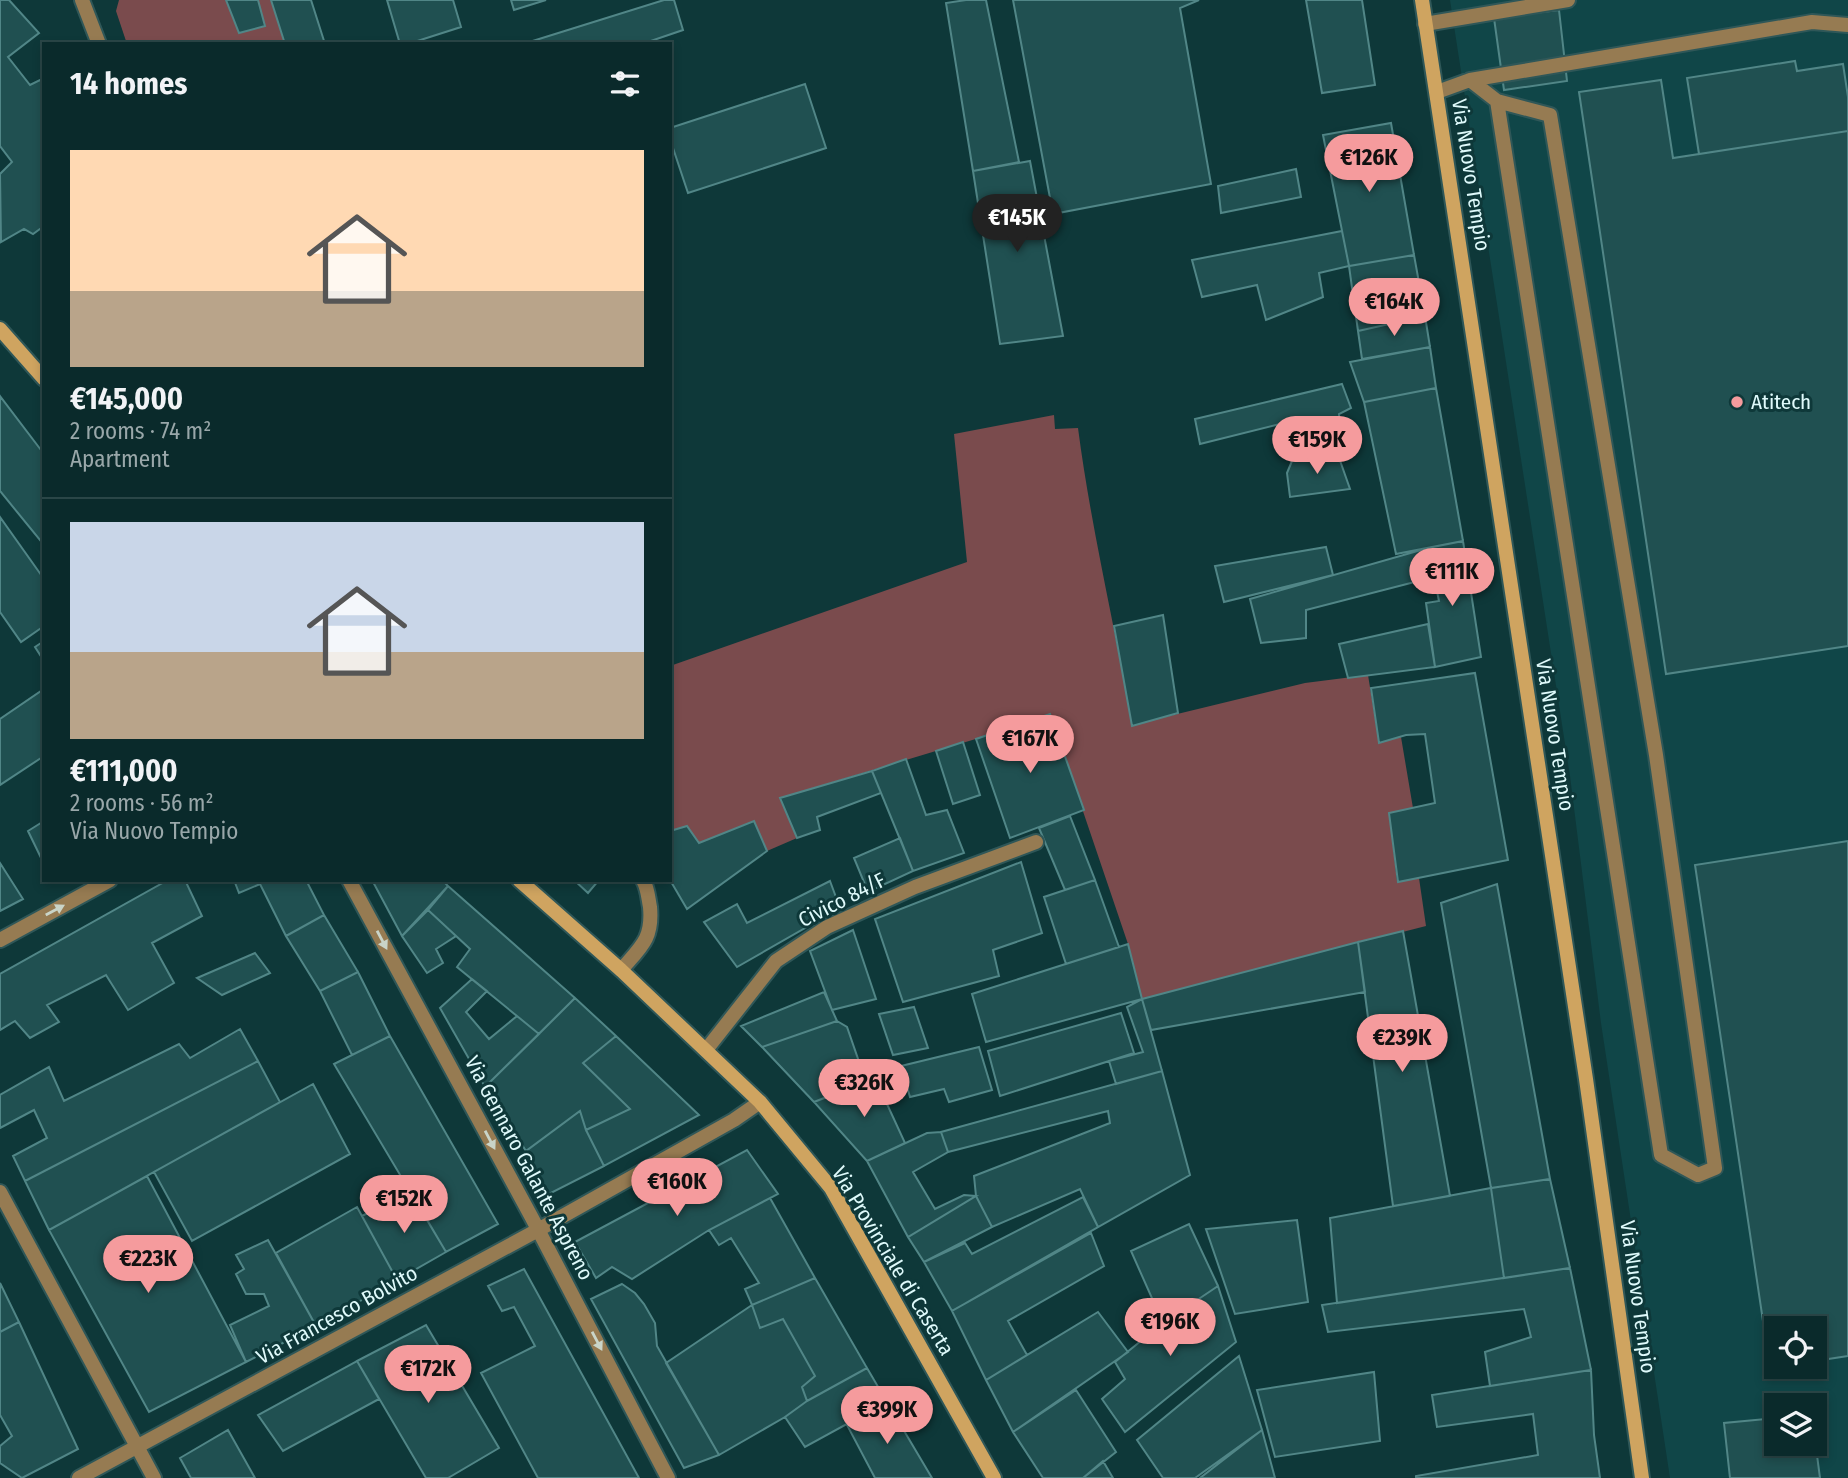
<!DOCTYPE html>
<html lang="en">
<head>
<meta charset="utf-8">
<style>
  :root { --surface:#0a2a2b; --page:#133233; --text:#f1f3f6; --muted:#99a7a9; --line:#2a4647; --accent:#f59b9d }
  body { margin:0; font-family:"Fira Sans Condensed",sans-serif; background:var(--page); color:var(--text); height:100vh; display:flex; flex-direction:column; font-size:26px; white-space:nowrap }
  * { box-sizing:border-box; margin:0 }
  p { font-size:23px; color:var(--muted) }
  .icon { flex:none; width:38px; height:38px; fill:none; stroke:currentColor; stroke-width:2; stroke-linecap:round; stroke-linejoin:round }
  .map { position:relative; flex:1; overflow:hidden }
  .drawer { position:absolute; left:42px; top:42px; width:630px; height:840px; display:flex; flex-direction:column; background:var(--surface); border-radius:0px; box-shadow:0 4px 10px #0003,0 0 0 2px var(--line) }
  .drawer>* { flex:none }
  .tools { position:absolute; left:1764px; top:1316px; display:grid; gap:14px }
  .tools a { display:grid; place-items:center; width:63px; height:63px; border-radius:0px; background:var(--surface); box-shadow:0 4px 10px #0003,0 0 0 2px var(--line); font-size:35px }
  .price { position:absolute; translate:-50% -60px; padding:0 16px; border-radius:24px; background:var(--accent); color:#111; font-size:23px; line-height:46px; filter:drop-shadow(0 2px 4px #0008) }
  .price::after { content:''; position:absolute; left:50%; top:42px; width:21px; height:16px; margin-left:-10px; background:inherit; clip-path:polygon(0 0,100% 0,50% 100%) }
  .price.active { background:#222; color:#fff }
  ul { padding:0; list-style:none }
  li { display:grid; align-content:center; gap:14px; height:371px; padding:0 28px }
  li+li { border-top:2px solid var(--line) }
  li span { display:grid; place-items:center; height:217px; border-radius:0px; color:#555 }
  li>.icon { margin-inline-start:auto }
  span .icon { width:126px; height:126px; fill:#fffc; stroke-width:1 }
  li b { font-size:30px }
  h2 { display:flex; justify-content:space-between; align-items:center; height:84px; padding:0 28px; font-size:30px }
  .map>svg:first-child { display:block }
</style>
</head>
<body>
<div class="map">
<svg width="1848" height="1478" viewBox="0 0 1848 1478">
  <rect width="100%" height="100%" fill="#0e3839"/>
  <path fill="#104648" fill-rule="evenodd" d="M1450 0H1848V1478H1670L1601 1023 1570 776ZM1776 1328H1815V1367H1776ZM1776 1405H1815V1444H1776Z"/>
  <path fill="#7a4b4d" d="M119 0H226L229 7 245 0H271L285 44H127L116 11Z
    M1054 415 1055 429 1078 428C1091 528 1115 626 1132 725L1305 683 1368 675 1379 743 1401 737 1413 808 1389 813 1397 881 1419 878 1426 926 1142 999 1128 944 1050 714 979 738 780 798 797 838 767 851 753 822 699 843 687 826 670 831V666L967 562 954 434Z"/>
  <path fill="#205051" stroke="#518687" stroke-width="2" d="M0 0H9L39 33 8 57 30 85 40 80 44 85V226L33 234 24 229 1 242 0 174 12 162 0 146Z
    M226 0H258L265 26 239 33Z
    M271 0H311L325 44H285Z
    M387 0H453L461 27 408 44H400Z
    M511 0H546L514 10Z
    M664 0H674L683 30 642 44H523Z
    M966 0H986L1019 162 973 171 946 3Z
    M1013 0H1199L1180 8 1211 184 1053 214Z
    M1306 0H1362L1375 85 1322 93Z
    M1559 10 1567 81 1504 90 1494 18Z
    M1795 61 1797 71 1843 64 1848 97V131L1699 154 1687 78Z
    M1661 80 1673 158 1848 131V646L1666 674 1579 92Z
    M805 84 826 148 688 193 670 139V128Z
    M1391 123 1414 255 1349 266 1323 135Z
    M1030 161 1063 336 1000 344 973 171Z
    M1296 169 1301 197 1221 213 1218 186Z
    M1342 231 1349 266 1319 273 1323 297 1266 320 1257 285 1202 297 1192 260Z
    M1414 255 1425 316 1358 331 1349 266Z
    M1425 316 1430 347 1362 359 1358 331Z
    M1430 347 1436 388 1364 402 1350 362Z
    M1342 384 1351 408 1339 414 1340 430 1287 441 1280 424 1200 444 1195 419Z
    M1436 388 1463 541 1396 554 1364 402Z
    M0 396 44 454V545L0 491Z
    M1337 452 1350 489 1290 497 1287 473 1292 461Z
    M0 517 44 579V626L21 642 0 612Z
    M1463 541 1481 657 1435 667 1426 603 1439 601 1428 548Z
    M1326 547 1333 575 1224 602 1215 566Z
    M1428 548 1434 577 1306 610V638L1261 643 1250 599Z
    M1163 615 1178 713 1132 726 1114 626Z
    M1428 624 1435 667 1348 678 1339 644Z
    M44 641V661L35 647Z
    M1475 673 1508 860 1398 882 1389 813 1435 803 1425 734 1406 735 1379 743 1371 688Z
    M44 689V756L0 785V719Z
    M1050 714 1084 810 1010 838 976 739Z
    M963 742 980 795 953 804 936 751Z
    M906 759 926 815 947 810 964 853 913 871 872 771Z
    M872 771 881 793 817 817 820 830 797 838 780 798Z
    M1070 816 1095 880 1065 890 1039 828Z
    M44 821V864L28 831Z
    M754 821 767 851 687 909 670 880V831L687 826 699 843Z
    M900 838 913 871 868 892 854 858Z
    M1848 841V1356L1815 1361V1328H1776L1777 1367 1770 1368 1695 865Z
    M1021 862 1042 933 993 950 999 976 903 1002 875 919Z
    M0 863 23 899 0 911Z
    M168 880H185L202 916 152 943 174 983 128 1010 106 975 47 1005 59 1022 30 1038 15 1021 0 1030V974Z
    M234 880H306L324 915 286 936 260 884 239 893Z
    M372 880H442L448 886 402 936Z
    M574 880H599L588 893Z
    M1095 880 1119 947 1066 964 1044 897Z
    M830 881 840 908 737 967 704 922 737 904 747 923Z
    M1497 884 1550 1179 1491 1188 1441 903Z
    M448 886 575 998 539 1034 457 967 470 949 428 910Z
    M428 910 456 936 436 949 443 963 427 973 402 936Z
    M324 915 358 972 320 991 286 936Z
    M853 930 876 999 832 1010 810 951Z
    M1403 931 1450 1196 1393 1206 1358 942Z
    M1358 942 1365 992 1151 1030 1142 999Z
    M1128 944 1142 999 986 1042 972 994Z
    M255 953 270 973 222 995 197 978Z
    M358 972 390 1036 352 1055 320 991Z
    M472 979 487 991 466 1012 489 1039 517 1016 539 1034 485 1087 440 1008Z
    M824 992 837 1021 762 1047 741 1026Z
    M575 998 616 1036 583 1063 630 1109 586 1130 580 1111 526 1151 485 1087Z
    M1142 999 1162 1071 1116 1084 1109 1061 1143 1052 1127 1007Z
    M914 1007 928 1048 893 1055 879 1014Z
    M1121 1013 1134 1053 1000 1096 988 1051Z
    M837 1021 847 1027 866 1082 814 1102 762 1047Z
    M240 1029 258 1061 25 1181 13 1156 47 1138 34 1110 0 1128V1095L49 1067 64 1101 179 1044 190 1058Z
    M390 1036 498 1224 446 1252 334 1064Z
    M616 1036 699 1115 604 1166 586 1130 630 1109 583 1063Z
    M979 1047 992 1090 949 1102 944 1089 910 1097 901 1066Z
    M258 1061 280 1102 49 1230 25 1181Z
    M1162 1071 1190 1175 1098 1227 1080 1189 992 1227 976 1196 974 1176 1110 1123 1108 1111 948 1152 941 1132Z
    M875 1078 905 1143 867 1161 814 1102Z
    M313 1084 350 1154 192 1241 154 1172Z
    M580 1111 586 1130 604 1166 545 1196 520 1160 526 1151Z
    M941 1132 948 1152 913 1172 935 1209 964 1195 976 1196 908 1237 867 1161 927 1133Z
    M747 1150 778 1194 709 1230 632 1279 612 1267 596 1278 575 1242Z
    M147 1176 246 1362 149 1412 49 1230Z
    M1550 1179 1570 1268 1504 1278 1491 1188Z
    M1491 1188 1504 1278 1337 1303 1330 1218Z
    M410 1191 446 1252 397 1280 362 1216Z
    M976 1196 992 1227 924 1262 908 1237Z
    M1083 1197 1098 1227 952 1311 924 1262 965 1243 972 1254Z
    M770 1198 815 1278 752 1305 745 1289 759 1283 731 1238 719 1245 709 1230Z
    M357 1207 397 1280 316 1326 276 1253Z
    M1297 1220 1308 1302 1235 1314 1206 1229Z
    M1189 1224 1218 1286 1163 1323 1131 1251Z
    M1091 1233 1104 1266 1008 1321 1027 1355 986 1380 952 1311Z
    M268 1240 316 1326 246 1362 230 1325 269 1306 264 1294H246L236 1274 244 1269 236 1255Z
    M1570 1268 1591 1370 1490 1386 1485 1352 1531 1337 1524 1309 1328 1332 1322 1305Z
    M524 1269 639 1478H538L481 1373 535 1346 514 1307 502 1311 488 1286Z
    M815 1278 867 1368 807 1401 802 1387 815 1376 783 1319 760 1328 752 1305Z
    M0 1283 19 1322 0 1332Z
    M622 1284 635 1293 644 1304 655 1323 657 1346 719 1455 684 1468 591 1299Z
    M1218 1286 1236 1342 1125 1432 1102 1399 1125 1379 1115 1362 1163 1323Z
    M752 1305 760 1328 783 1319 815 1376 802 1387 807 1401 785 1417 719 1455 666 1363Z
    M1098 1312 1128 1352 1013 1432 986 1380Z
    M19 1322 78 1449 22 1478 0 1463V1446L12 1436 0 1415V1332Z
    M426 1325 499 1448 448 1478H426L357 1361Z
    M1239 1356 1262 1430 1195 1478H1163L1137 1440Z
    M357 1361 379 1399 283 1451 258 1415Z
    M867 1368 887 1402 805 1447 785 1417 807 1401Z
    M1591 1370 1594 1435 1600 1478H1416V1476L1538 1455 1533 1414 1437 1427 1432 1395Z
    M1374 1372 1380 1441 1275 1457 1257 1390Z
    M1076 1390 1116 1452 1083 1478H1043L1013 1432Z
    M887 1402 932 1478H875L847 1425Z
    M1776 1418V1444H1815V1440L1820 1478H1730L1724 1423Z
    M228 1430 255 1478H191L180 1458Z
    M1262 1430 1275 1478H1200Z
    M1103 1461 1113 1478H1083Z"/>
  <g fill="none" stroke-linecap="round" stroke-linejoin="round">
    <g stroke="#2f5758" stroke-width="18">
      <path id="lane" d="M82 0 99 44
        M1425 24 1568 0
        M1470 80 1497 101
        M1437 92 1470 80 1812 22 1848 25
        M1497 101 1550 115 1656 755 1715 1168 1698 1175 1661 1155Z
        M621 970C641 947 653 939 650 907 648 897 648 889 643 880
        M706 1050 776 961 827 927 915 887 1036 842"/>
    </g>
    <g stroke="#2f5758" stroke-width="18">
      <path id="street" d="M349 880 532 1218 668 1478
        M0 940 110 880
        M0 1192 154 1478
        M79 1478 538 1230 734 1120 760 1102"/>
    </g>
    <g stroke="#2f5758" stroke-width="18">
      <path id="secondary" d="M1422 0 1586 1079 1642 1478
        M0 329 44 379
        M519 880 621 970 760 1102 831 1188 994 1478"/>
    </g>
    <use href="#lane" stroke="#967b52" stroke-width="14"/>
    <use href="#street" stroke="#967b52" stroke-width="14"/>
    <use href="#secondary" stroke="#cfa460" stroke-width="14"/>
  </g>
  <defs><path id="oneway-solid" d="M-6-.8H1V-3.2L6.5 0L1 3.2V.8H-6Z" transform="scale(1.75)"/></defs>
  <g fill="#c9d4c8">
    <use href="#oneway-solid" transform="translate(55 910) rotate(-28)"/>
    <use href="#oneway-solid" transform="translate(382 940) rotate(62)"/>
    <use href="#oneway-solid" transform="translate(490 1140) rotate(62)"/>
    <use href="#oneway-solid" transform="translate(597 1341) rotate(62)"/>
  </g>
  <circle fill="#f59b9d" stroke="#0e3839" stroke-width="2.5" cx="1737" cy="402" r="7"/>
  <g text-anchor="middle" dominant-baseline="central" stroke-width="6" stroke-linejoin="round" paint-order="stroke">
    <g font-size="21" fill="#dffafb" stroke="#0e3839">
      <text transform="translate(1471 175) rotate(81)">Via Nuovo Tempio</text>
      <text transform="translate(1555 735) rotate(81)">Via Nuovo Tempio</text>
      <text transform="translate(842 900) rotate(-27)">Civico 84/F</text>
      <text transform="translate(529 1168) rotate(62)">Via Gennaro Galante Aspreno</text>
      <text transform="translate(893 1261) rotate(59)">Via Provinciale di Caserta</text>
      <text transform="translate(1638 1297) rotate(82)">Via Nuovo Tempio</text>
      <text transform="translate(337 1315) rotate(-29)">Via Francesco Bolvito</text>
    </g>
    <g font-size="21" fill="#dffafb" stroke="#0e3839" text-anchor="start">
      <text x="1751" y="402">Atitech</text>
    </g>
  </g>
</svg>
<div class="tools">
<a><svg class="icon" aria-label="locate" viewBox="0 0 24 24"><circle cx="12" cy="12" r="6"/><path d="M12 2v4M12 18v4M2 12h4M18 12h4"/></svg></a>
<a><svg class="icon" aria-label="layers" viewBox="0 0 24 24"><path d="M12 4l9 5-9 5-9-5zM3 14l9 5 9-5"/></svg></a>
</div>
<b class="price" style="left:1369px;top:194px">€126K</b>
<b class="price active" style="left:1017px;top:254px">€145K</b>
<b class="price" style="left:1394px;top:338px">€164K</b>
<b class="price" style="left:1317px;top:476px">€159K</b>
<b class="price" style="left:1452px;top:608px">€111K</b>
<b class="price" style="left:1030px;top:775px">€167K</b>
<b class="price" style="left:1402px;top:1074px">€239K</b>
<b class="price" style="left:864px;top:1119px">€326K</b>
<b class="price" style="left:677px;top:1218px">€160K</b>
<b class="price" style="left:404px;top:1235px">€152K</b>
<b class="price" style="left:148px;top:1295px">€223K</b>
<b class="price" style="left:1170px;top:1358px">€196K</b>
<b class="price" style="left:428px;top:1405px">€172K</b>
<b class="price" style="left:887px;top:1446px">€399K</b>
<section class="drawer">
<h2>14 homes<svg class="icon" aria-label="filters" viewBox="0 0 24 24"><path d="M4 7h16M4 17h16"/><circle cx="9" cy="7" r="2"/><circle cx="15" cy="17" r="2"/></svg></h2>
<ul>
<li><span style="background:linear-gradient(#ffd9b3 65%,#b9a48a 0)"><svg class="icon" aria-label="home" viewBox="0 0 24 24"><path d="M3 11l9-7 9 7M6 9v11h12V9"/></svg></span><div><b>€145,000</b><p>2 rooms · 74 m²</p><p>Apartment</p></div></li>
<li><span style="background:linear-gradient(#c9d6e8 60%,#b9a48a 0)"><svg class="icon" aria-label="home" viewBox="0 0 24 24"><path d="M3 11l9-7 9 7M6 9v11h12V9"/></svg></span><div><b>€111,000</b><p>2 rooms · 56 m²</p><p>Via Nuovo Tempio</p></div></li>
</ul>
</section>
</div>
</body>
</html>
